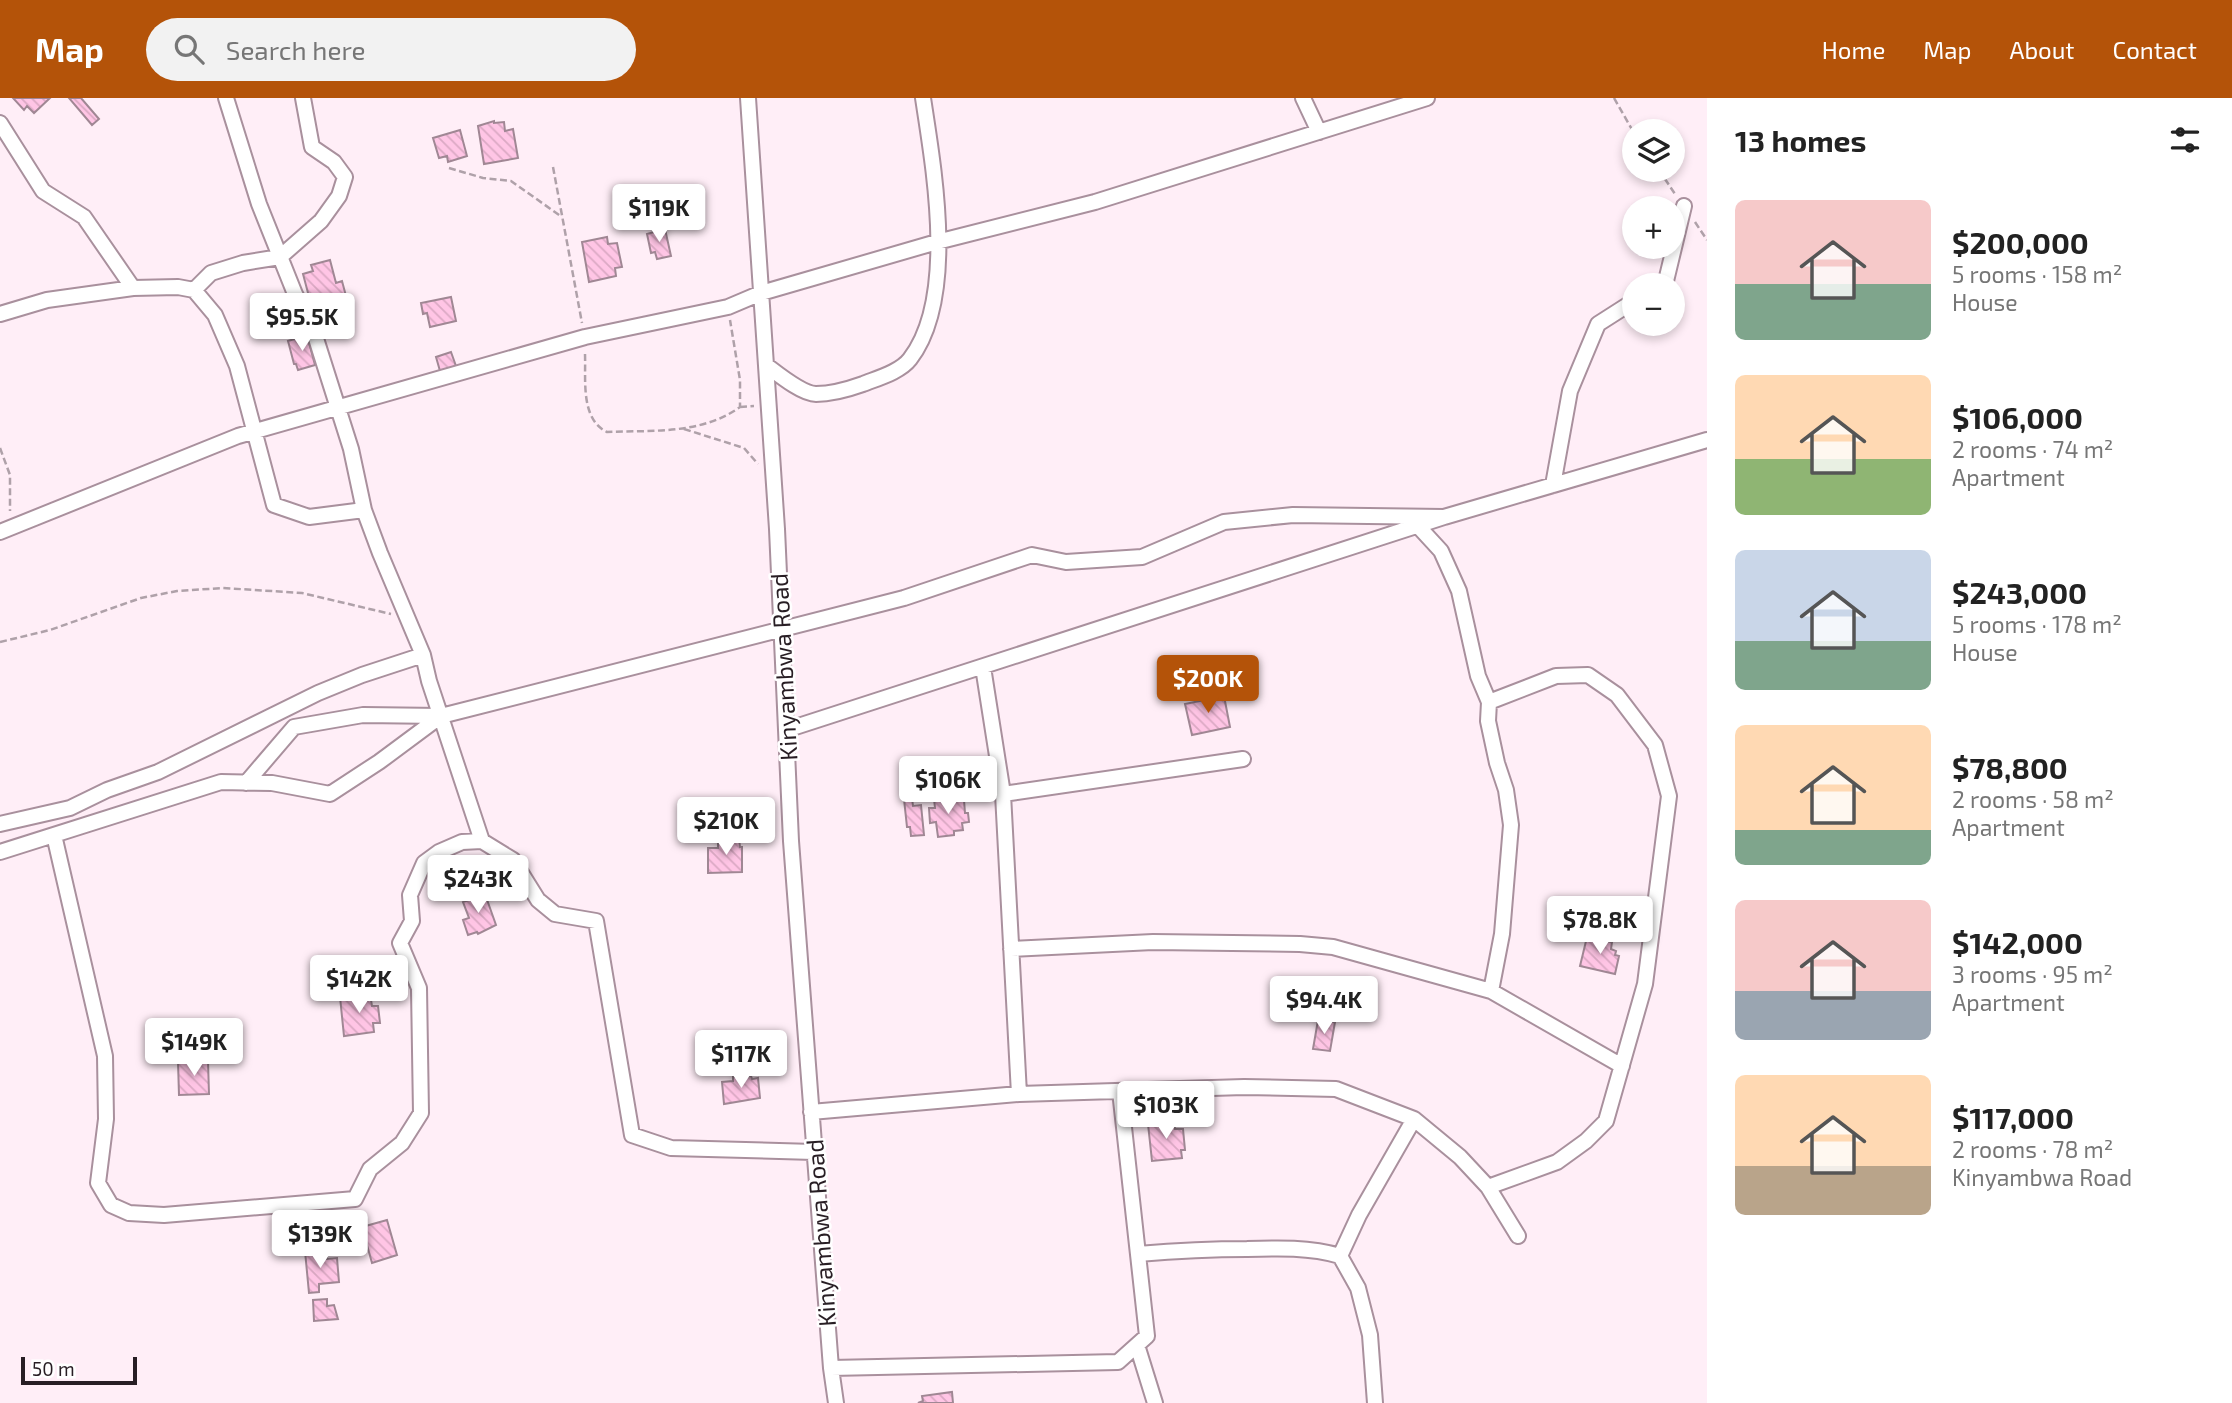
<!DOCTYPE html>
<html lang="en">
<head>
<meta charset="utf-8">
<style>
  :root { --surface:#fff; --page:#f2f2f2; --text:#222; --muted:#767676; --accent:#b45309 }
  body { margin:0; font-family:"Exo 2",sans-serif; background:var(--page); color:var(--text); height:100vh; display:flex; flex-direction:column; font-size:26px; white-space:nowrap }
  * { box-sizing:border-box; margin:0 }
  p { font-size:23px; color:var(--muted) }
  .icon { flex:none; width:38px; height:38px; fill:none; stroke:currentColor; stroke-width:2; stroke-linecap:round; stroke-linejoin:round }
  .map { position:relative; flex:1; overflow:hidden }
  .panel { display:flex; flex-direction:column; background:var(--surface); width:525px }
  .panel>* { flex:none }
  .tools { position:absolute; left:1622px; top:21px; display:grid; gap:14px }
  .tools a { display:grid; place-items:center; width:63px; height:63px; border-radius:50%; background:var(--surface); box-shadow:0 4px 10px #0003; font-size:35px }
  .scale { position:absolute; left:21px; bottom:18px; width:116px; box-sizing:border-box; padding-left:7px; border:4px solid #281e24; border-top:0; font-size:19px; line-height:24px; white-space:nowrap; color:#281e24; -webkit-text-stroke:5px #fff; paint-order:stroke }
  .price { position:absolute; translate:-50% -60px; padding:0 16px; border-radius:7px; background:#fff; color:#222; font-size:23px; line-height:46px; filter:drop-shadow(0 2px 4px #0008) }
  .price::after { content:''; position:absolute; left:50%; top:42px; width:21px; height:16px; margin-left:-10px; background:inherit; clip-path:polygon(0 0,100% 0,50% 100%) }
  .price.current { background:var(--accent); color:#fff }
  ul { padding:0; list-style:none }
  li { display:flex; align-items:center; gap:21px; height:175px; padding:0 28px }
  li span { display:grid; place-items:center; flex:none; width:196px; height:140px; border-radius:10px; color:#555 }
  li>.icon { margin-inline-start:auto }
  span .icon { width:84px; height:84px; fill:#fffc; stroke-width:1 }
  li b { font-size:30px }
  h2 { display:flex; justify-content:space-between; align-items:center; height:84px; padding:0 28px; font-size:30px }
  header { display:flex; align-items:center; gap:42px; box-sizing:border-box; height:98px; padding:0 35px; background:var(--accent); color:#fff }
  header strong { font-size:33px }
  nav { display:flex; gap:38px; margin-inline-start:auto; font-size:24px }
  .search { width:490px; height:63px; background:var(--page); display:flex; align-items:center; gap:18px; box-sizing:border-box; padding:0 24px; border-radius:38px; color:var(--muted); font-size:26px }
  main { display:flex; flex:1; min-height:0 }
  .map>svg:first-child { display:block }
</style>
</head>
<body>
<header>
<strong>Map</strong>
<div class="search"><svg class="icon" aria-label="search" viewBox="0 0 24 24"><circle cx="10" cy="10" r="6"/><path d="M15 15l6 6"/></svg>Search here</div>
<nav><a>Home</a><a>Map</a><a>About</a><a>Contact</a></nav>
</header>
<main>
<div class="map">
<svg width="1707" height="1305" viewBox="0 0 1707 1305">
  <defs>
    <pattern id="building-back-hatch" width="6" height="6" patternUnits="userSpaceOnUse" patternTransform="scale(1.75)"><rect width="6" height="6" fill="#ffc5e5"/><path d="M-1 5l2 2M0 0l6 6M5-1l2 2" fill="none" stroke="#dba9c4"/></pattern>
  </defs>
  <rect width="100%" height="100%" fill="#ffeef7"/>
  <path fill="url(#building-back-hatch)" stroke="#a08794" stroke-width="2" d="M13 0H50L34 15 27 8 24 12Z
    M69 0H81L99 21 92 27Z
    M494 23V25L504 24 505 33 513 31 518 60 484 66 478 28Z
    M460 32 467 58 448 64 447 58 439 60 433 40Z
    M665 131 671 158 657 161 655 154 651 155 647 136Z
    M607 139 608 146 617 145 622 169 615 170 616 178 589 184 582 144Z
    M330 162 336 185 342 183 350 213 340 216 338 210 323 214 321 211 313 214 303 176 313 173 311 167Z
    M451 199 456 223 430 229 427 215 423 216 421 205Z
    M337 225 338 233 325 236 323 229Z
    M307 237 315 267 298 272 296 266H294L288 243Z
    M451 254 456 268 440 273 436 259Z
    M1224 598 1230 629 1192 637 1185 606Z
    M953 699 954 703 964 702 965 715H968L969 724 962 725 963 732 954 733V737L938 739 936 724 930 725 929 710H935L934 701Z
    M912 700 913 708 921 707 924 737 911 738 910 729H907L904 701Z
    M718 740H739L740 749H742V774L708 775V750H718Z
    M485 796 496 827 478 836 477 834 468 837 463 822 469 820 463 804Z
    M1587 839 1612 844 1611 851 1616 853 1615 857 1619 858 1615 876 1580 868Z
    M370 896 372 908H378L380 925H373L374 934 344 938 340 899Z
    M1318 922 1335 924 1330 953 1313 951Z
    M208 963 209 996 179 997 178 964Z
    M751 978 752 981 758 980 760 1000 724 1006 722 984 733 983V979Z
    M1173 1021 1175 1031H1183L1185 1052H1181L1182 1060 1152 1063 1148 1026Z
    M387 1122 397 1157 372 1165 362 1129Z
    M317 1152V1156L327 1155V1161L337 1160 339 1184 319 1186V1194L309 1195 305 1153Z
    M327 1201V1208L334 1207 338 1221 314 1223 313 1202Z
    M952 1294 953 1305H918L923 1303 922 1298Z"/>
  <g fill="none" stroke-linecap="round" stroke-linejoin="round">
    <g stroke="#a9909d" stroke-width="18">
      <path id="minor" d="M226 0 259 106 295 196 313 231 351 351 364 412 380 455 423 557 429 583 482 743 513 762 538 802 555 816 596 823 632 1037 671 1050 814 1054
        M748 0 777 431 791 743 831 1270 836 1305
        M1303 0 1319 34
        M0 25 43 93 84 119 133 190
        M1660 187 1666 183 1684 108
        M194 192 211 175 243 165 280 159 321 123 339 98 345 79 334 64 312 49 303 0
        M0 216 47 202 133 190 178 189 194 192 215 217 237 268 274 407 309 419 364 412
        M766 267C778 276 802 296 816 296 831 296 849 291 863 286 878 280 900 274 910 261 957 200 934 72 923 0
        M1553 387 1570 293 1598 226 1634 203
        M1418 428 1441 453 1459 493 1478 578 1489 604 1488 623 1497 665 1506 692 1511 727 1502 836 1491 893
        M0 434 238 338 585 239 728 209 761 195 937 144 1095 104 1427 0
        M983 569 1003 696 1243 661
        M786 632 1444 419 1707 342
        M246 685 294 629 363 617 441 618
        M1003 696 1019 996 1244 989 1336 991 1414 1021 1460 1059 1488 1089 1518 1138
        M0 726 70 710 107 692 158 674 318 595 362 577 423 557
        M54 737 105 958 106 1021 98 1085 111 1107 129 1115 164 1117 355 1101 370 1071 402 1045 421 1015 419 890 400 845 412 823 410 797 424 765 439 754 462 744 482 743
        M0 754 221 684 272 685 330 696 379 664 441 618 904 500 1032 457 1066 464 1142 459 1224 424 1293 417 1444 419
        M1011 851 1153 844 1300 846 1333 849 1491 893 1622 968
        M811 1014 1019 996
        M1488 1089 1557 1064 1586 1043 1606 1023 1645 886 1669 698 1655 647 1617 597 1588 577 1556 578 1489 604
        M1138 1156C1174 1153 1211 1151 1247 1151 1278 1150 1310 1149 1340 1158L1358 1190 1370 1237 1375 1305
        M1340 1158 1359 1117 1414 1021
        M1137 1247 1155 1305
        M831 1270 1118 1264 1147 1238 1120 993"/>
    </g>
    <path stroke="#afa1a9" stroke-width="2.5" stroke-dasharray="7 3.5" stroke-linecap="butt" d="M1614 0 1634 35
      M553 69 582 225
      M449 70 483 80 511 83 562 119
      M1659 72 1675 96
      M1695 124 1707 142
      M585 256C586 281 580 321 607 334 652 332 701 337 740 309V282L730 222
      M740 309 754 308
      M684 331 744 350 758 366
      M0 350 10 377V413
      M0 544 50 532 141 500 177 493 223 490 302 495 391 516"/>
    <use href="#minor" stroke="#fff" stroke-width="14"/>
  </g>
  <g text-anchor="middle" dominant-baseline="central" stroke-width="5" stroke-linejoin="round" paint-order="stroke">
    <g font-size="24" fill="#281e24" stroke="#fff">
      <text transform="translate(783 569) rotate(-93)">Kinyambwa Road</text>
      <text transform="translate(820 1135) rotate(-94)">Kinyambwa Road</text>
    </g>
  </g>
</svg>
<div class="tools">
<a><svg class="icon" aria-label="layers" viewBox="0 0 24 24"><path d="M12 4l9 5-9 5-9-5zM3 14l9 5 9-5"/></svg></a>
<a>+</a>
<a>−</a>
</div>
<div class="scale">50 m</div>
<b class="price" style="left:659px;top:146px">$119K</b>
<b class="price" style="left:302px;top:255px">$95.5K</b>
<b class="price current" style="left:1208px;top:617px">$200K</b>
<b class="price" style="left:948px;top:718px">$106K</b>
<b class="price" style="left:726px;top:759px">$210K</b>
<b class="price" style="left:478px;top:817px">$243K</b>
<b class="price" style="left:1600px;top:858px">$78.8K</b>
<b class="price" style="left:359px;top:917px">$142K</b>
<b class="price" style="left:1324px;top:938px">$94.4K</b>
<b class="price" style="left:194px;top:980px">$149K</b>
<b class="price" style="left:741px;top:992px">$117K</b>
<b class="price" style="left:1166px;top:1043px">$103K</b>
<b class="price" style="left:320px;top:1172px">$139K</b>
</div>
<section class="panel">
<h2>13 homes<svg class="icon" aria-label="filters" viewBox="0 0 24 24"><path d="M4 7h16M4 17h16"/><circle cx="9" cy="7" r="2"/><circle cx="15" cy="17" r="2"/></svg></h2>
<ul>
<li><span style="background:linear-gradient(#f6c9c9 60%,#7fa58c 0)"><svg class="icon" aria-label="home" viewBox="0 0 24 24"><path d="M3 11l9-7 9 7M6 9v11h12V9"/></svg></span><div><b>$200,000</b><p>5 rooms · 158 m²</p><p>House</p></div></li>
<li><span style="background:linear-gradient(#ffd9b3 60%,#8fb573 0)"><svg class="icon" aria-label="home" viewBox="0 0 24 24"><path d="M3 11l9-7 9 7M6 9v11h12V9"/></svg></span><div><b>$106,000</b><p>2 rooms · 74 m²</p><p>Apartment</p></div></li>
<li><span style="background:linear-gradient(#c9d6e8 65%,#7fa58c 0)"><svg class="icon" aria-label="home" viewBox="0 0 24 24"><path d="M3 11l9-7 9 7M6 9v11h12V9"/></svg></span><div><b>$243,000</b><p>5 rooms · 178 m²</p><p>House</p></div></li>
<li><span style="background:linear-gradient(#ffd9b3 75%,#7fa58c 0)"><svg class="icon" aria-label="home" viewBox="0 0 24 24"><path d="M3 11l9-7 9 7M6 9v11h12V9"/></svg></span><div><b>$78,800</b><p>2 rooms · 58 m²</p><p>Apartment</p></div></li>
<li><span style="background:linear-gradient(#f6c9c9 65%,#9aa5b1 0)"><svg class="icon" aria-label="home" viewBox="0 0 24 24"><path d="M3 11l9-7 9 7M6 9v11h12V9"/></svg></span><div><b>$142,000</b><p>3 rooms · 95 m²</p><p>Apartment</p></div></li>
<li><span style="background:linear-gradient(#ffd9b3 65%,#b9a48a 0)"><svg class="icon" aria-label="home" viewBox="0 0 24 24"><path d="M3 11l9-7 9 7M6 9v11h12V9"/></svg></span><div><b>$117,000</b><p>2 rooms · 78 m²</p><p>Kinyambwa Road</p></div></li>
</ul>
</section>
</main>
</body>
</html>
